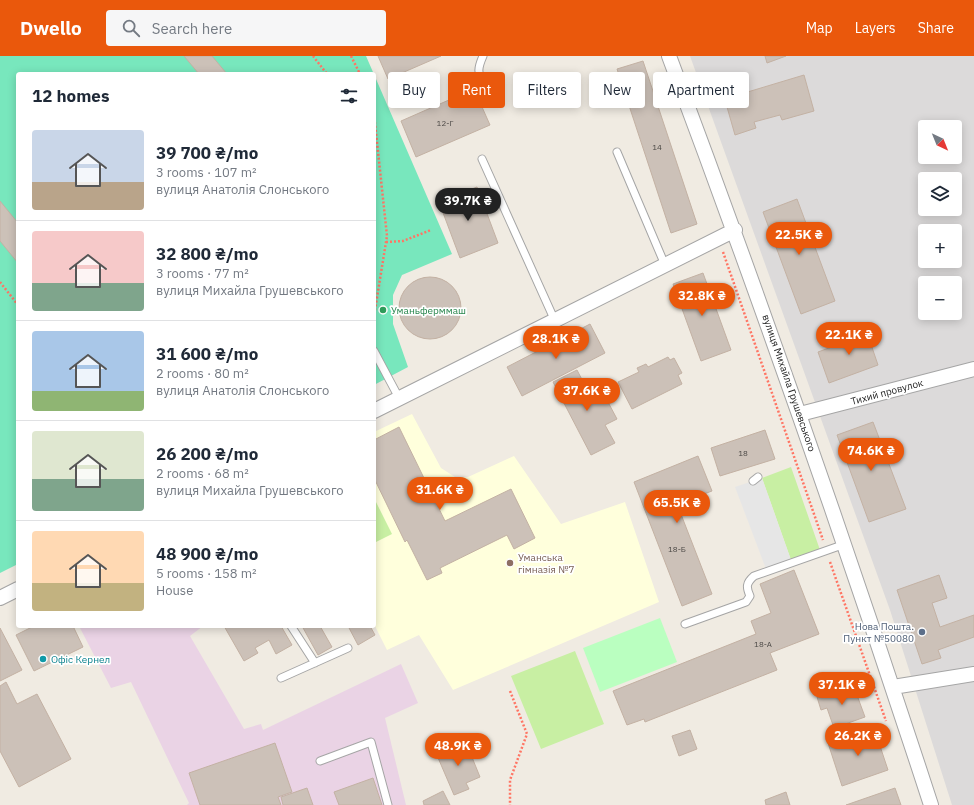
<!DOCTYPE html>
<html lang="en">
<head>
<meta charset="utf-8">
<style>
  :root { --surface:#fff; --page:#f6f6f7; --text:#1f2937; --muted:#747a83; --line:#e0e1e3; --accent:#ea580c }
  body { margin:0; font-family:"IBM Plex Sans",sans-serif; background:var(--page); color:var(--text); height:100vh; display:flex; flex-direction:column; font-size:15px; white-space:nowrap }
  * { box-sizing:border-box; margin:0 }
  p { font-size:13px; color:var(--muted) }
  .icon { flex:none; width:22px; height:22px; fill:none; stroke:currentColor; stroke-width:2; stroke-linecap:round; stroke-linejoin:round }
  .map { position:relative; flex:1; overflow:hidden }
  .drawer { position:absolute; left:16px; top:16px; width:360px; height:556px; display:flex; flex-direction:column; background:var(--surface); border-radius:4px; box-shadow:0 2px 10px #0003 }
  .drawer>* { flex:none }
  .banner { position:absolute; left:388px; top:16px; width:380px; height:36px; display:flex; gap:8px }
  .needle { width:26px; rotate:137deg }
  .controls { position:absolute; left:918px; top:64px; display:grid; gap:8px }
  .controls a { display:grid; place-items:center; width:44px; height:44px; border-radius:4px; background:var(--surface); box-shadow:0 2px 10px #0003; font-size:20px }
  .price { position:absolute; translate:-50% -34px; padding:0 9px; border-radius:14px; background:var(--accent); color:#fff; font-size:13px; line-height:26px; filter:drop-shadow(0 1px 2px #0008) }
  .price::after { content:''; position:absolute; left:50%; top:24px; width:12px; height:9px; margin-left:-6px; background:inherit; clip-path:polygon(0 0,100% 0,50% 100%) }
  .price.active { background:#222; color:#fff }
  ul { padding:0; list-style:none }
  li { display:flex; align-items:center; gap:12px; height:100px; padding:0 16px }
  li+li { border-top:1px solid var(--line) }
  li span { display:grid; place-items:center; flex:none; width:112px; height:80px; border-radius:4px; color:#555 }
  li>.icon { margin-inline-start:auto }
  span .icon { width:48px; height:48px; fill:#fffc; stroke-width:1 }
  li b { font-size:17px }
  h2 { display:flex; justify-content:space-between; align-items:center; height:48px; padding:0 16px; font-size:17px }
  .chip { padding:0 14px; border-radius:4px; background:var(--surface); box-shadow:0 2px 10px #0003; font-size:14px; line-height:36px }
  .chip.active { background:var(--accent); color:#fff }
  header { display:flex; align-items:center; gap:24px; box-sizing:border-box; height:56px; padding:0 20px; background:var(--accent); color:#fff }
  header strong { font-size:19px }
  nav { display:flex; gap:22px; margin-inline-start:auto; font-size:14px }
  .search { width:280px; height:36px; background:var(--page); display:flex; align-items:center; gap:10px; box-sizing:border-box; padding:0 14px; border-radius:4px; color:var(--muted); font-size:15px }
  .map>svg:first-child { display:block }
</style>
</head>
<body>
<header>
<strong>Dwello</strong>
<div class="search"><svg class="icon" aria-label="search" viewBox="0 0 24 24"><circle cx="10" cy="10" r="6"/><path d="M15 15l6 6"/></svg>Search here</div>
<nav><a>Map</a><a>Layers</a><a>Share</a></nav>
</header>
<div class="map">
<svg width="974" height="749" viewBox="0 0 974 749">
  <rect width="100%" height="100%" fill="#f0ebe2"/>
  <path fill="#dcdada" fill-rule="evenodd" d="M690 0H974V749H952L890 554ZM925 71H955V101H925ZM925 123H955V153H925ZM925 175H955V205H925ZM925 227H955V257H925Z"/>
  <path fill="#ead3e5" d="M79 570H203L190 580 244 673 261 668 263 674 401 608 418 647 385 662 406 749H187L189 747 131 626 111 632Z"/>
  <path fill="#ffffdc" d="M412 358 441 412 455 421H468L514 400 561 468 625 446 659 546 453 634 419 579 387 594 374 568V376Z"/>
  <path fill="#c8efa3" d="M791 411 820 494 791 504 762 422Z
    M374 442 392 478 374 487Z
    M575 595 604 668 541 693 511 620Z"/>
  <path fill="#baffc0" d="M660 562 677 606 600 636 583 592Z"/>
  <path fill="#78e7bd" d="M0 0H366L452 198 402 219 393 239V268L408 311 374 329V18H18V508L0 517Z"/>
  <path fill="#e6e6e6" d="M762 422 791 504 766 513 735 431Z"/>
  <path fill="#ccc1b8" stroke="#c3b1a3" d="M184 0H212L227 18H199Z
    M378 0H441L388 23Z
    M765 0H786L767 7Z
    M643 5 697 168 671 177 617 13Z
    M804 19 814 55 782 64 780 59 754 66 756 72 735 79 723 37 740 32 741 38Z
    M474 33 490 69 416 101 401 65Z
    M477 131 498 187 460 202 439 146Z
    M797 143 835 245 801 258 763 156Z
    M0 145 18 167V207L0 185Z
    M703 217 731 294 701 305 673 228Z
    M399 252a31 31 0 1 1 62 0a31 31 0 1 1-62 0Z
    M590 268 605 297 522 340 507 311Z
    M864 268 878 309 829 327 818 296 848 285 845 275Z
    M668 301 670 304 674 302 682 317 678 319 682 328 632 353 618 326 639 316 637 312 646 308 648 311Z
    M577 314 590 339 601 333 617 363 605 369 615 387 591 399 553 326Z
    M873 366 906 453 869 466 837 379Z
    M399 371 445 465 511 433 535 482 514 493 507 479 440 512 442 517 427 524 407 484 405 486 374 422V384Z
    M765 374 775 403 720 420 711 392Z
    M698 400 712 435 677 448 712 538 682 550 634 426Z
    M794 514 819 578 770 597 777 614 645 666 644 663 627 669 613 635 756 578 751 565 771 557 760 528Z
    M939 519 947 542 932 547 940 571 974 559V581L938 594 941 602 922 608 897 534Z
    M34 570H73L83 591 34 615 16 579Z
    M224 570H281L292 589 276 598 269 584 255 592 258 597 244 605Z
    M302 570H320L332 591 318 599Z
    M348 570H370L375 579 358 589Z
    M0 572 22 614 0 625Z
    M6 626 17 648 37 638 71 703 19 731 0 695V630Z
    M854 631 865 661 834 672 827 652 821 654 817 641 842 632 843 635Z
    M874 672 888 714 842 730 828 687Z
    M690 674 697 693 679 700 672 680Z
    M465 684 480 721 466 727 469 733 454 739 436 697Z
    M275 687 292 736 278 741 281 749H200L189 717Z
    M373 722 382 749H339L334 736Z
    M307 732 313 749H283L281 741Z
    M895 732 901 749H846Z
    M443 735 450 749H424L423 745Z
    M786 736 790 749H766L765 744Z"/>
  <g fill="none" stroke-linecap="round" stroke-linejoin="round">
    <g stroke="#a5a5a5" stroke-width="9">
      <path id="service" d="M483 0C479 9 475 20 486 26L497 24
        M617 96 665 209
        M482 103 555 265
        M374 295 399 342
        M753 425 758 421
        M685 568 746 546 750 540C746 531 746 527 754 520L845 488
        M291 570 315 607
        M281 622 348 592
        M320 705 371 686 388 749"/>
    </g>
    <g stroke="#a5a5a5" stroke-width="16">
      <path id="minor" d="M669 0C762 248 849 497 931 749
        M374 355 735 174
        M800 358 974 313
        M0 542 18 533
        M893 631 974 618"/>
    </g>
    <path stroke="#ff7564" stroke-width="2.5" stroke-dasharray="2 2" stroke-linecap="butt" d="M313 0 327 18
      M351 0 360 18
      M374 58 387 180 374 260
      M386 186 403 185 431 174
      M723 196 823 484
      M0 226 18 249
      M830 506 886 665
      M510 635 527 678 510 724V749"/>
    <use href="#service" stroke="#fff" stroke-width="7"/>
    <use href="#minor" stroke="#fff" stroke-width="14"/>
  </g>
  <circle fill="#2e9e5b" stroke="#fff" stroke-width="1.5" cx="383" cy="254" r="4"/>
  <circle fill="#8d6e63" stroke="#fff" stroke-width="1.5" cx="510" cy="507" r="4"/>
  <circle fill="#5c6f8a" stroke="#fff" stroke-width="1.5" cx="922" cy="576" r="4"/>
  <circle fill="#0f9aa8" stroke="#fff" stroke-width="1.5" cx="43" cy="603" r="4"/>
  <g text-anchor="middle" dominant-baseline="central" stroke-width="3.5" stroke-linejoin="round" paint-order="stroke">
    <g font-size="8" fill="#4a4744">
      <text x="445" y="67">12-Г</text>
      <text x="657" y="91">14</text>
      <text x="743" y="397">18</text>
      <text x="677" y="493">18-Б</text>
      <text x="763" y="588">18-А</text>
    </g>
    <g font-size="10" fill="#27864d" stroke="#fff" text-anchor="start">
      <text x="391" y="254">Уманьферммаш</text>
    </g>
    <g font-size="10" fill="#1e1e1e" stroke="#fff">
      <text transform="translate(789 327) rotate(71)">вулиця Михайла Грушевського</text>
      <text transform="translate(887 336) rotate(-15)">Тихий провулок</text>
    </g>
    <g font-size="10" fill="#785e54" stroke="#fff" text-anchor="start">
      <text x="518" y="501">Уманська<tspan x="518" dy="12">гімназія №7</tspan></text>
    </g>
    <g font-size="10" fill="#4e5e75" stroke="#fff" text-anchor="end">
      <text x="914" y="570">Нова Пошта.<tspan x="914" dy="12">Пункт №50080</tspan></text>
    </g>
    <g font-size="10" fill="#0d838f" stroke="#fff" text-anchor="start">
      <text x="51" y="603">Офіс Кернел</text>
    </g>
  </g>
</svg>
<div class="controls">
<a><svg class="needle" viewBox="-14 -14 28 28"><path d="M0-13l5 13h-10z" fill="#e53935"/><path d="M0 13l5-13h-10z" fill="#747a83"/></svg></a>
<a><svg class="icon" aria-label="layers" viewBox="0 0 24 24"><path d="M12 4l9 5-9 5-9-5zM3 14l9 5 9-5"/></svg></a>
<a>+</a>
<a>−</a>
</div>
<b class="price active" style="left:468px;top:166px">39.7K ₴</b>
<b class="price" style="left:799px;top:200px">22.5K ₴</b>
<b class="price" style="left:702px;top:261px">32.8K ₴</b>
<b class="price" style="left:849px;top:300px">22.1K ₴</b>
<b class="price" style="left:556px;top:304px">28.1K ₴</b>
<b class="price" style="left:587px;top:356px">37.6K ₴</b>
<b class="price" style="left:871px;top:416px">74.6K ₴</b>
<b class="price" style="left:440px;top:455px">31.6K ₴</b>
<b class="price" style="left:677px;top:468px">65.5K ₴</b>
<b class="price" style="left:842px;top:650px">37.1K ₴</b>
<b class="price" style="left:858px;top:701px">26.2K ₴</b>
<b class="price" style="left:458px;top:711px">48.9K ₴</b>
<div class="banner">
<a class="chip">Buy</a>
<a class="chip active">Rent</a>
<a class="chip">Filters</a>
<a class="chip">New</a>
<a class="chip">Apartment</a>
</div>
<section class="drawer">
<h2>12 homes<svg class="icon" aria-label="filters" viewBox="0 0 24 24"><path d="M4 7h16M4 17h16"/><circle cx="9" cy="7" r="2"/><circle cx="15" cy="17" r="2"/></svg></h2>
<ul>
<li><span style="background:linear-gradient(#c9d6e8 65%,#b9a48a 0)"><svg class="icon" aria-label="home" viewBox="0 0 24 24"><path d="M3 11l9-7 9 7M6 9v11h12V9"/></svg></span><div><b>39 700 ₴/mo</b><p>3 rooms · 107 m²</p><p>вулиця Анатолія Слонського</p></div></li>
<li><span style="background:linear-gradient(#f6c9c9 65%,#7fa58c 0)"><svg class="icon" aria-label="home" viewBox="0 0 24 24"><path d="M3 11l9-7 9 7M6 9v11h12V9"/></svg></span><div><b>32 800 ₴/mo</b><p>3 rooms · 77 m²</p><p>вулиця Михайла Грушевського</p></div></li>
<li><span style="background:linear-gradient(#a9c7e8 75%,#8fb573 0)"><svg class="icon" aria-label="home" viewBox="0 0 24 24"><path d="M3 11l9-7 9 7M6 9v11h12V9"/></svg></span><div><b>31 600 ₴/mo</b><p>2 rooms · 80 m²</p><p>вулиця Анатолія Слонського</p></div></li>
<li><span style="background:linear-gradient(#dfe7d0 60%,#7fa58c 0)"><svg class="icon" aria-label="home" viewBox="0 0 24 24"><path d="M3 11l9-7 9 7M6 9v11h12V9"/></svg></span><div><b>26 200 ₴/mo</b><p>2 rooms · 68 m²</p><p>вулиця Михайла Грушевського</p></div></li>
<li><span style="background:linear-gradient(#ffd9b3 65%,#c2b280 0)"><svg class="icon" aria-label="home" viewBox="0 0 24 24"><path d="M3 11l9-7 9 7M6 9v11h12V9"/></svg></span><div><b>48 900 ₴/mo</b><p>5 rooms · 158 m²</p><p>House</p></div></li>
</ul>
</section>
</div>
</body>
</html>
